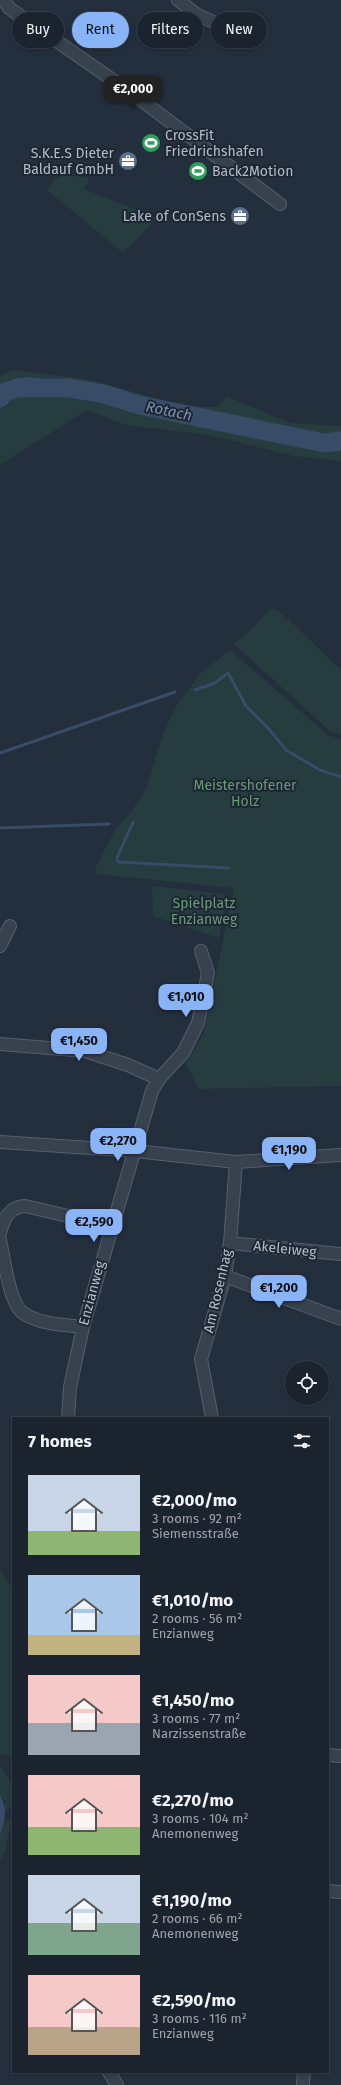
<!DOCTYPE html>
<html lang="en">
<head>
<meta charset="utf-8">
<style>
  :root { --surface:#1b232e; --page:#242b36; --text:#f1f3f6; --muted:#a0a4aa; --line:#39404a; --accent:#8ab4f8 }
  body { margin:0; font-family:"Fira Sans",sans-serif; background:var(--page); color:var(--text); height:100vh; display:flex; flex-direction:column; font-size:15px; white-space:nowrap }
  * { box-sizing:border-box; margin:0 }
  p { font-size:13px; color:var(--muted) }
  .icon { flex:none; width:22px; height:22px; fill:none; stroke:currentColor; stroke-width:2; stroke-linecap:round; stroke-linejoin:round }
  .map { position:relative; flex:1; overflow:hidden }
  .panel { position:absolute; left:12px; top:1417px; width:317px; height:656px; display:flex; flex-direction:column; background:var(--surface); border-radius:0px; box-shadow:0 2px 6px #0003,0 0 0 1px var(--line) }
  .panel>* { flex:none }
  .top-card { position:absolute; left:12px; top:12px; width:317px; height:36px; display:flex; gap:8px }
  .buttons { position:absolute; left:285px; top:1361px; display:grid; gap:8px }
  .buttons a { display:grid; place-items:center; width:44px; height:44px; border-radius:50%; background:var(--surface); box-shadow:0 2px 6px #0003,0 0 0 1px var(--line); font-size:20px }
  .price { position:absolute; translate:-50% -34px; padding:0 9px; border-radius:8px; background:var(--accent); color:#111; font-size:13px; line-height:26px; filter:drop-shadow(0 1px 2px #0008) }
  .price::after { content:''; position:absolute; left:50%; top:24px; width:12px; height:9px; margin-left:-6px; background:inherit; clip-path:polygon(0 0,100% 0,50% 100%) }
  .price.current { background:#222; color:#fff }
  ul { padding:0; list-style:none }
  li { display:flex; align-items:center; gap:12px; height:100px; padding:0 16px }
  li span { display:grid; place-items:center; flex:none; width:112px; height:80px; border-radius:0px; color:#555 }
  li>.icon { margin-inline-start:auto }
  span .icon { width:48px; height:48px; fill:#fffc; stroke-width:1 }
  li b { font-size:17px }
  h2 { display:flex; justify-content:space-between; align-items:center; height:48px; padding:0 16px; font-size:17px }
  .pill { padding:0 14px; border-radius:18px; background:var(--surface); box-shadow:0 2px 6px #0003,0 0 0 1px var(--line); font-size:14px; line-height:36px }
  .pill.current { background:var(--accent); color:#111 }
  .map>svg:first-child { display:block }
</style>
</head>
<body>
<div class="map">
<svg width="341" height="2085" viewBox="0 0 341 2085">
  <rect width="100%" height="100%" fill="#242f3e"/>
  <path fill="#263c3f" d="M65 175 90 178 84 189 157 218 123 253 47 190 55 179Z
    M13 370 88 379 158 399 179 407H217L228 397 290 423 341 426V461L294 456 209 435 126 425 87 410 0 465V410C14 388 42 391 65 390L13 379 0 392V376Z
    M270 609H275L284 616 283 618 286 620 287 618 341 670V735L330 731 234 644 251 630Z
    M230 650 328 735 341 739V1086L198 1089 186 1063 204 1033 234 888 96 874 95 869 116 828 129 815 146 789 163 734 175 708 201 673Z
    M152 886 224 894 227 900 219 938 153 916Z
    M0 1571 13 1588V1763L8 1755 0 1753Z
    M0 1766 13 1784V1808L5 1811V1802L0 1795Z
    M12 1819 5 1851 0 1861V1835L5 1821Z"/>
  <path fill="#394c67" d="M30 377 65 383V390C43 389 13 388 0 410V392L13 379Z
    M0 1795C8 1808 5 1822 0 1835Z"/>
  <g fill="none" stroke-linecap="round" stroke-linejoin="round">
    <path stroke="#394c67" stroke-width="3" d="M195 690 215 683 228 673 246 706 268 728 286 750 320 770 341 777
      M0 753 175 692
      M133 822 117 858 118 862 229 868
      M0 828 109 824"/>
    <path stroke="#394c67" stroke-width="19" d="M0 398 5 392 17 388H70L104 394 139 405 324 443 341 441"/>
    <g stroke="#565f6c" stroke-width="14">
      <path id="minor" d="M4 0 9 8 130 92 280 204
        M178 0 196 14 224 27
        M0 946 10 926
        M0 1044 85 1051 128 1065 159 1079
        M0 1142 135 1151 236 1162 341 1155
        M0 1233C4 1218 9 1207 25 1206L111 1226
        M0 1240C4 1257 9 1303 23 1313 39 1324 63 1325 83 1327
        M230 1243 341 1254
        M225 1276 341 1319
        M68 1418 70 1387 83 1327 152 1091 159 1079 183 1053 198 1023 208 973 201 951
        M212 1418 201 1359 225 1276 230 1243 236 1162
        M328 1755 341 1756
        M328 1891 341 1892
        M109 2072 117 2085
        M303 2085 304 2072"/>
    </g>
    <use href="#minor" stroke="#38414e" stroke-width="12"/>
  </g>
  <defs>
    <g id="stadium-disc" transform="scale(1)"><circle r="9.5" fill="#2e9e5b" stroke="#1d2633"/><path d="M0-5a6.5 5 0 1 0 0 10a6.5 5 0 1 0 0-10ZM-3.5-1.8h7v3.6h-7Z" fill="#fff"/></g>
    <g id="office-disc" transform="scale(1)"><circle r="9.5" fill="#5c6f8a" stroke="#1d2633"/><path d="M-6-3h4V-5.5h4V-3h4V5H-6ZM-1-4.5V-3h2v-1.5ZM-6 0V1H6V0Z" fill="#fff"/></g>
  </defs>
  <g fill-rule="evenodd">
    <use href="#stadium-disc" x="151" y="143"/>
    <use href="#office-disc" x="128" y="161"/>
    <use href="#stadium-disc" x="198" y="171"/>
    <use href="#office-disc" x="240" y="216"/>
  </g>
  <g text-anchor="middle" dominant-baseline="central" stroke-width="4" stroke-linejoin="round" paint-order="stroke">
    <g font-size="14" fill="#b4bcc9" stroke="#1d2633" text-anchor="start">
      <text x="165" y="135">CrossFit<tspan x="165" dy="16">Friedrichshafen</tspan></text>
      <text x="114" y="153" text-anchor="end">S.K.E.S Dieter<tspan x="114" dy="16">Baldauf GmbH</tspan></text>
      <text x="212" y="171">Back2Motion</text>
      <text x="226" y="216" text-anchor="end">Lake of ConSens</text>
    </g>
    <g font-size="14" fill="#6b9a76" stroke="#1d2633">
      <text x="245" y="785">Meistershofener<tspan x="245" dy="16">Holz</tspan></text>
      <text x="204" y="903">Spielplatz<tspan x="204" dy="16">Enzianweg</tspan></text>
    </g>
    <g font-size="14" fill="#b4bcc9" stroke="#1d2633">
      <text transform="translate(285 1249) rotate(6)">Akeleiweg</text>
      <text transform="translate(218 1291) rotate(-77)">Am Rosenhag</text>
      <text transform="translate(92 1293) rotate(-75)">Enzianweg</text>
    </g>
    <g font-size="15" font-style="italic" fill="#7c92b1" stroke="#1d2633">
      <text transform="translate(169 411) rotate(12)">Rotach</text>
    </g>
  </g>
</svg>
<div class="buttons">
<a><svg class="icon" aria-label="locate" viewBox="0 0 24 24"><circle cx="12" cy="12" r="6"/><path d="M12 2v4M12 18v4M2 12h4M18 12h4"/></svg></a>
</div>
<b class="price current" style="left:133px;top:110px">€2,000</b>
<b class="price" style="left:186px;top:1018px">€1,010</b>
<b class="price" style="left:79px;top:1062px">€1,450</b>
<b class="price" style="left:118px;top:1162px">€2,270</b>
<b class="price" style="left:289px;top:1171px">€1,190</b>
<b class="price" style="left:94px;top:1243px">€2,590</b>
<b class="price" style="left:279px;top:1309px">€1,200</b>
<div class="top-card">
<a class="pill">Buy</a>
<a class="pill current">Rent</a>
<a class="pill">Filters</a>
<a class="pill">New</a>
</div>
<section class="panel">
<h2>7 homes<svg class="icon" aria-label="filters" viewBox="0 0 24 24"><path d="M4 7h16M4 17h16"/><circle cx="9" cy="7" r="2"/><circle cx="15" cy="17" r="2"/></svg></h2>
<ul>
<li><span style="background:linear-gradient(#c9d6e8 70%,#8fb573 0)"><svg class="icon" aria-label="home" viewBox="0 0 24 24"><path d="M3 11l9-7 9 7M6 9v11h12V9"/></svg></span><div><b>€2,000/mo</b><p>3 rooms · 92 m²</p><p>Siemensstraße</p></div></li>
<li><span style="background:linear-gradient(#a9c7e8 75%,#c2b280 0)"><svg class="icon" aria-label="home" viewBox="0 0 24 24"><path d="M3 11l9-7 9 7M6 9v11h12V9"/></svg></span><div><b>€1,010/mo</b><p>2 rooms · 56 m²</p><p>Enzianweg</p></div></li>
<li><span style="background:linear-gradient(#f6c9c9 60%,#9aa5b1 0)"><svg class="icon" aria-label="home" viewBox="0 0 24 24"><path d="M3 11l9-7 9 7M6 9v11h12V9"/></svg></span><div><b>€1,450/mo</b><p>3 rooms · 77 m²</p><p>Narzissenstraße</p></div></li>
<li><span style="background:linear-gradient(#f6c9c9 65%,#8fb573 0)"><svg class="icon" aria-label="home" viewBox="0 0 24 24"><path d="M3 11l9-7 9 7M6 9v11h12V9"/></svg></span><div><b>€2,270/mo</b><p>3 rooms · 104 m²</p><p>Anemonenweg</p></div></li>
<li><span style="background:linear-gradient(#c9d6e8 60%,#7fa58c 0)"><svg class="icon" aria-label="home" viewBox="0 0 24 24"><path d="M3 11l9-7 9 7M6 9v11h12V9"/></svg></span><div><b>€1,190/mo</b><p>2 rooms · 66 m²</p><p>Anemonenweg</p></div></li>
<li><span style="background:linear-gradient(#f6c9c9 65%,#b9a48a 0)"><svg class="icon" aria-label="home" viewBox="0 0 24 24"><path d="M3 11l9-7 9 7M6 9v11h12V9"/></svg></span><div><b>€2,590/mo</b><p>3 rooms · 116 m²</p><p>Enzianweg</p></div></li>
</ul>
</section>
</div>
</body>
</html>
